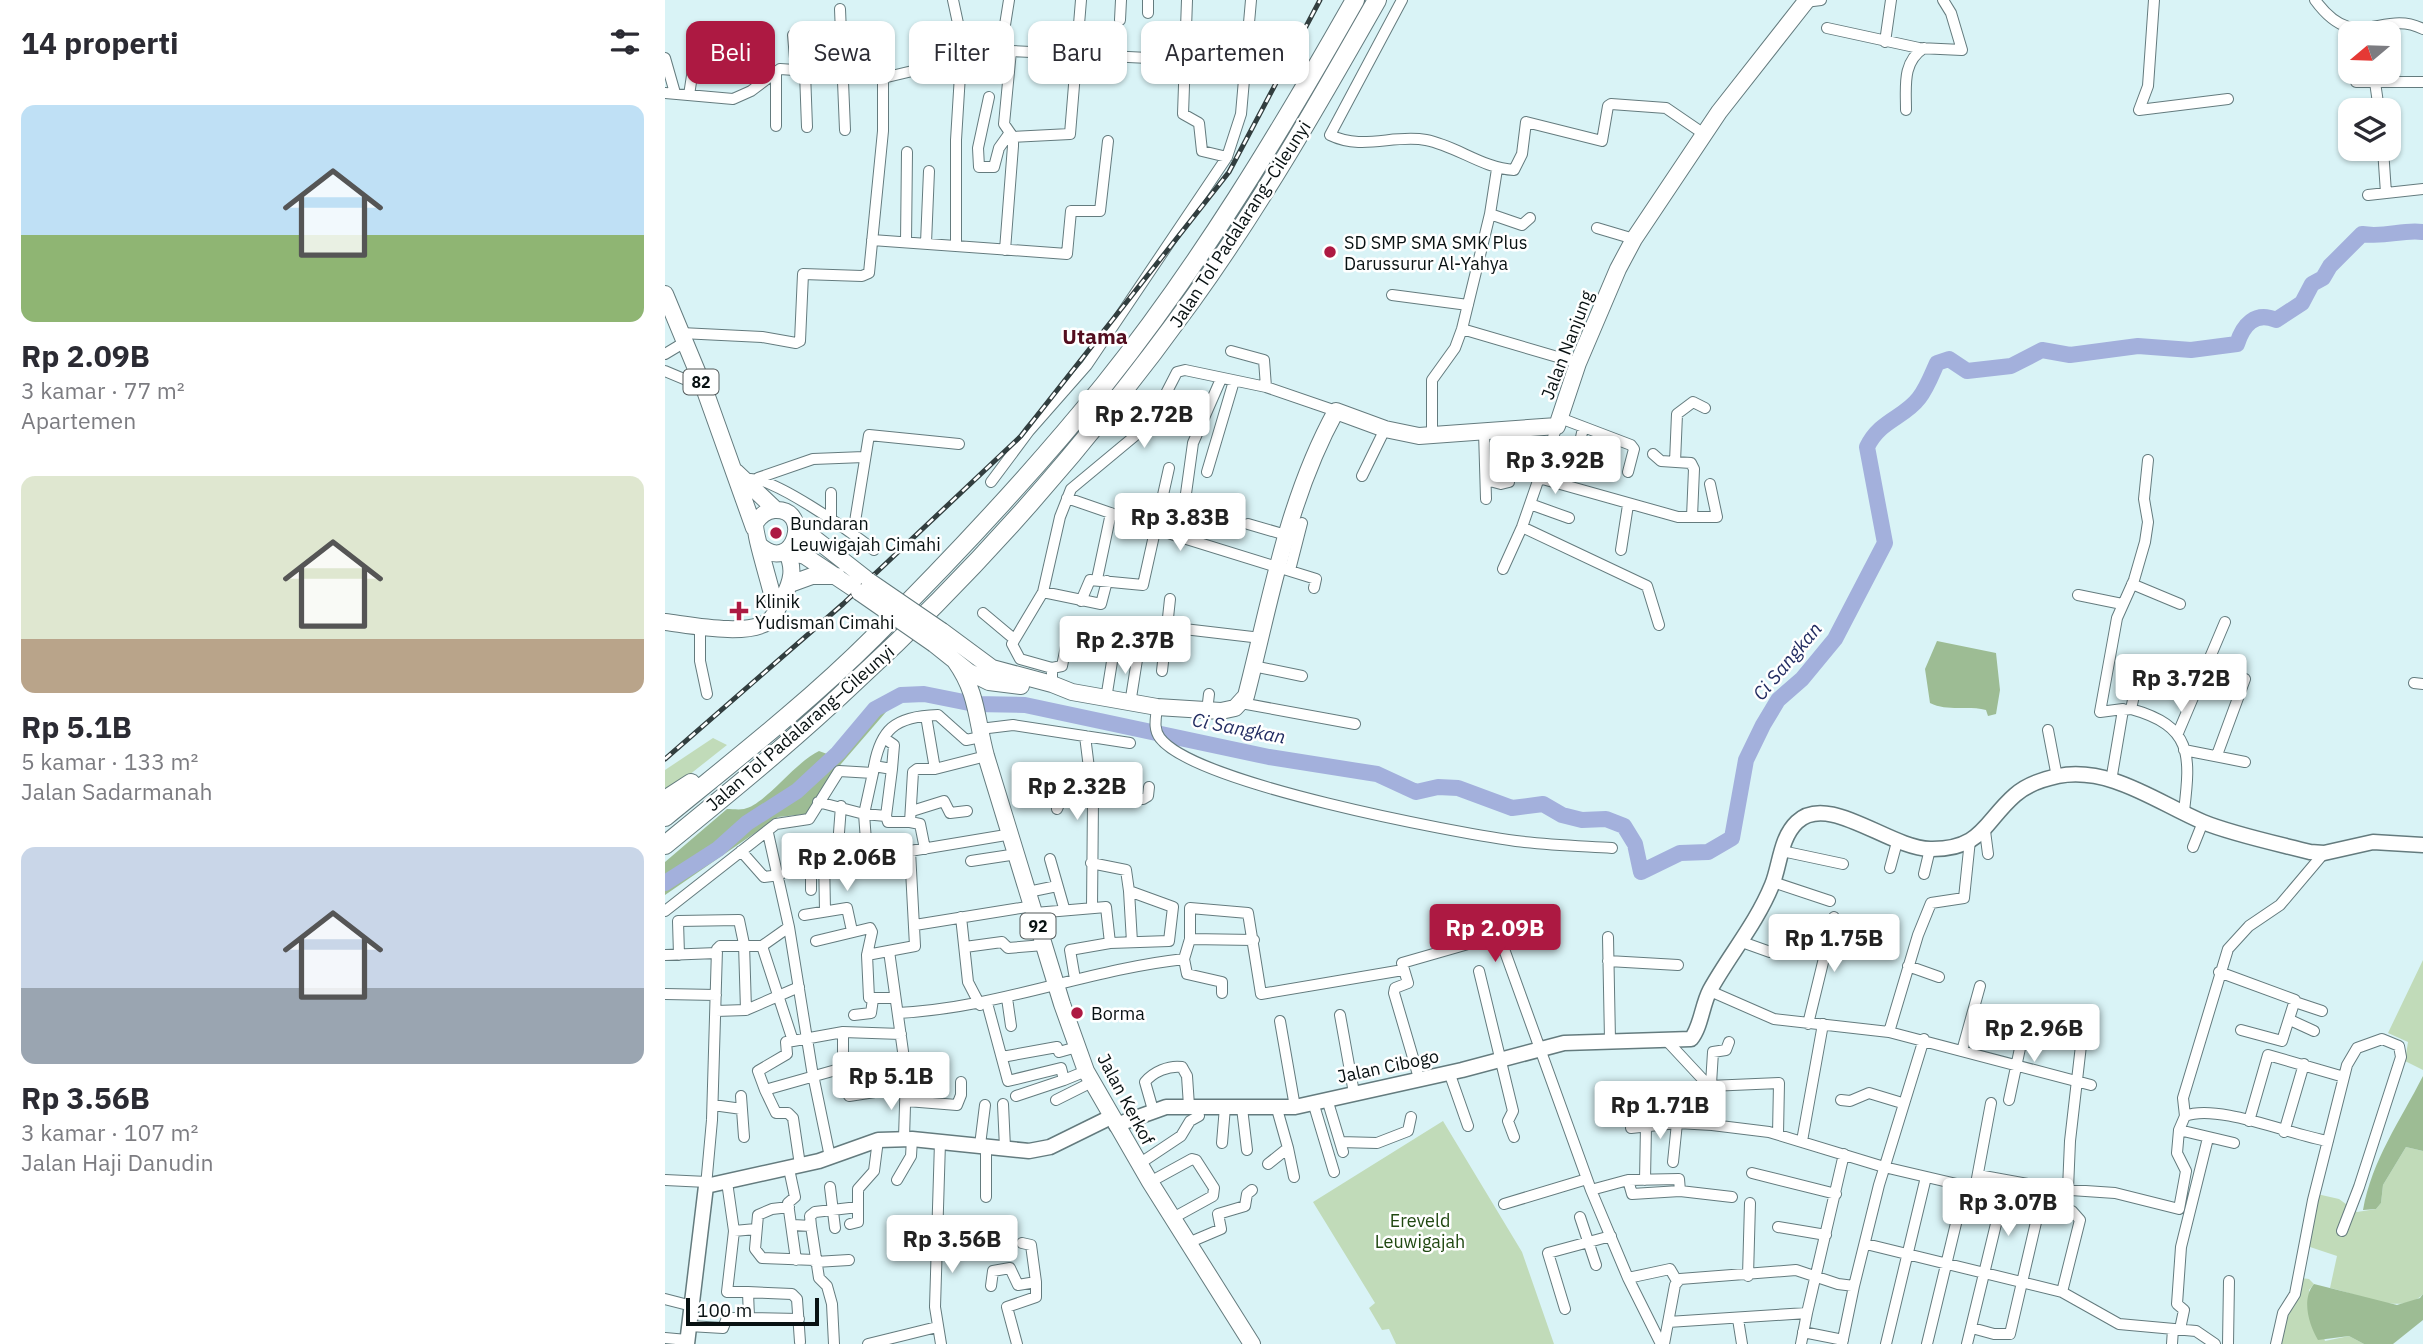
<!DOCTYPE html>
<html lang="id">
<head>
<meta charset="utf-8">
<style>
  :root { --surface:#fff; --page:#f7f7f7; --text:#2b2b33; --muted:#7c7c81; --accent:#ad1942 }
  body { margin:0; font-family:"IBM Plex Sans",sans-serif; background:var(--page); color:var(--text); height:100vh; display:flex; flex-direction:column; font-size:26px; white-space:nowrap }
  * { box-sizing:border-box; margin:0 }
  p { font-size:23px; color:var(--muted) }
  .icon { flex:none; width:38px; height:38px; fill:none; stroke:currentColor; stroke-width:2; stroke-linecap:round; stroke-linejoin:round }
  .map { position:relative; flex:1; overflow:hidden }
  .panel { display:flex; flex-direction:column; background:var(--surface); width:665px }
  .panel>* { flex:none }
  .hud { position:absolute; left:21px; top:21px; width:665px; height:63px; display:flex; gap:14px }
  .needle { width:46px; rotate:251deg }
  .tools { position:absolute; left:1673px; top:21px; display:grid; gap:14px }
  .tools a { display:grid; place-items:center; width:63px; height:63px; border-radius:14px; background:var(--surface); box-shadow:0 2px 5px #0004; font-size:35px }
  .scale { position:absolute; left:21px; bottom:18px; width:133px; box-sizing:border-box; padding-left:7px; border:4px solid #081112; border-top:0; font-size:19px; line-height:24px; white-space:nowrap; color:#081112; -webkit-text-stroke:5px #fff; paint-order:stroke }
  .price { position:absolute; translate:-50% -60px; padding:0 16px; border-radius:7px; background:#fff; color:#222; font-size:23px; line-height:46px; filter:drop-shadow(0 2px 4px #0008) }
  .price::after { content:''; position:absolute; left:50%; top:42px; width:21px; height:16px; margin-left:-10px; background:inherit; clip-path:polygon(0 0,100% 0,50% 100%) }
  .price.current { background:var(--accent); color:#fff }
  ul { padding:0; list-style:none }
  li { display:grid; align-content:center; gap:14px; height:371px; padding:0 21px }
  li span { display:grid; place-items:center; height:217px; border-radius:14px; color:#555 }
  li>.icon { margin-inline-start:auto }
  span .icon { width:126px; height:126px; fill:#fffc; stroke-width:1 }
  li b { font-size:30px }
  h2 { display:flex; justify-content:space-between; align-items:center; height:84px; padding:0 21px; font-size:30px }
  .pill { padding:0 24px; border-radius:14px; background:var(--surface); box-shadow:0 2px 5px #0004; font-size:24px; line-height:63px }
  .pill.current { background:var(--accent); color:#fff }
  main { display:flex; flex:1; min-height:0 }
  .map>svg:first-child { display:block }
</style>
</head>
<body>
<main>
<section class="panel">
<h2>14 properti<svg class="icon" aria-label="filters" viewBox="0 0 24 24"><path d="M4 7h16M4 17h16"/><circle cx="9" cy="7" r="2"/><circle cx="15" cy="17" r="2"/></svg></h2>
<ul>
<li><span style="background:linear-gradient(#bfe0f5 60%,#8fb573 0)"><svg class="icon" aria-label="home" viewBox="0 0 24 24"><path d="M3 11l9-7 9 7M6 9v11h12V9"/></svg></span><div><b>Rp 2.09B</b><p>3 kamar · 77 m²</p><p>Apartemen</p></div></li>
<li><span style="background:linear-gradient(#dfe7d0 75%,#b9a48a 0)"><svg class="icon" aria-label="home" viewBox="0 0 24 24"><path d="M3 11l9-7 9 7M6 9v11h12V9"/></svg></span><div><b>Rp 5.1B</b><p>5 kamar · 133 m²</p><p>Jalan Sadarmanah</p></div></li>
<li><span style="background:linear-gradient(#c9d6e8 65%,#9aa5b1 0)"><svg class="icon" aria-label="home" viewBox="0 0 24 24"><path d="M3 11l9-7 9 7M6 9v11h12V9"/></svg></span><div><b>Rp 3.56B</b><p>3 kamar · 107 m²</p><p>Jalan Haji Danudin</p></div></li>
</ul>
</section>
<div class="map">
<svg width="1758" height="1344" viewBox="0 0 1758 1344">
  <rect width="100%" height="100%" fill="#d9f3f6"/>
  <path fill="#c1dbb9" d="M48 738 62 745 0 794V770Z
    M1758 960V1070L1740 1061 1743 1042 1723 1033Z
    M778 1121 857 1252 889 1344H731L724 1329 717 1330 704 1308 710 1303 648 1202Z
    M1741 1147 1758 1151V1294C1738 1317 1691 1293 1665 1288L1672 1256 1642 1246 1652 1194 1674 1199 1692 1212 1711 1209 1716 1203 1718 1185Z
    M1636 1278 1644 1279 1649 1284 1644 1290 1660 1341 1684 1336 1699 1344H1617L1618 1327Z"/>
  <path fill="#9dbc94" d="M1272 641 1331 653 1335 690 1331 714 1323 716 1321 710C1303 705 1283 712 1265 703L1260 669Z
    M227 705 176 764 141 814 113 817 0 895V862L62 809C67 809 74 810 79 809 100 805 130 762 154 751L173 758 209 713Z
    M1758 1076V1151L1741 1147 1718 1185 1716 1203 1711 1209 1698 1210C1707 1160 1735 1121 1758 1076Z
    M1649 1284 1732 1305 1755 1298 1758 1294V1320L1728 1344H1699L1684 1336 1653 1340C1644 1325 1636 1299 1649 1284Z"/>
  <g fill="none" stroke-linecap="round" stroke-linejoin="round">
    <path stroke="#a3b0dc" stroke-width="16" d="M0 883 53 849 82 823 132 791 173 753 210 709 236 695 259 694 309 704 360 705 604 757 712 774 751 792 773 787 793 788 847 808 878 804 897 815 917 820 941 819 959 826 970 844 976 872 1015 853 1043 852 1067 838 1081 760 1098 725 1113 700 1137 679 1170 639 1220 543 1202 447C1215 420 1239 418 1254 398 1262 388 1267 374 1272 363L1284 359 1302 371 1346 366 1377 350 1405 355 1473 346 1526 350 1572 344C1578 325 1590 311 1611 320L1637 303 1647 284 1658 278 1665 266 1697 234C1721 238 1737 229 1758 232"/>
    <g stroke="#647b7e" stroke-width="12">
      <path id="street" d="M288 0 297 42 291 140V245
        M522 0 518 114 534 123 537 151 562 157
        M737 0 665 135C698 151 728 134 761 140 792 146 817 168 849 170L857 154 861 122 937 141 943 106 946 104 1001 108 1039 134
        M1489 0 1483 86 1474 110 1563 99
        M1650 0C1691 56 1716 8 1758 29
        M1140 2 1156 0
        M175 9 180 130
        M483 13V0
        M455 20 456 0
        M1162 28 1254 48 1297 50 1286 13 1278 0
        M128 35 131 70
        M297 42 340 25 344 0
        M1220 42 1226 0
        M346 51 522 60H583
        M0 58 10 93
        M111 71V126
        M140 72 142 127
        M218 78 323 53 346 51 339 124 348 137V146L340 250
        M1691 82H1758
        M1710 82 1714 110
        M0 93 68 99 86 91 115 69 159 72 216 69 218 72V131L204 273 197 276 138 274 135 341 131 343 97 337 16 333
        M24 95 31 50
        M324 97 313 148 314 167H329L334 148 344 134
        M1241 110C1241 86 1237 62 1259 48
        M348 137 405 134 416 0
        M1718 149 1721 193
        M1703 195 1758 189
        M825 214 857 225 865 218
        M932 228 969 239
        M207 240 402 254 406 211H435L443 141
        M241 242 242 152
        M261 243 264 171
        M727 295 803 305
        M797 329 913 363
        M566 351 599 360 601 387
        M0 354 20 342
        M0 371 38 387
        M895 418 966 445 969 449 963 472
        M819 431 821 499
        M767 436V380L790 348 797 329 825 214 832 169
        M988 454 996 461 1026 463 1029 469 1027 517
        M1010 462 1012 414 1028 402 1040 408
        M909 470 918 428
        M542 472 569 381
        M697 476 720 429
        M93 478 148 459 199 457
        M874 478 1013 517H1052L1045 484
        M81 480C99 469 191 536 209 550
        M821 480 836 484 844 482 848 428
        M326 482 364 431 422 365 562 157 576 114 586 0
        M166 493V519
        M402 498 515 537 651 579 649 588
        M865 504 904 518
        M583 524 621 535
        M857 527 982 586 994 625
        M188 534 204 435 294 444
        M515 537 528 443 556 379
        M956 550 963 505
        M838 569 857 527 892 426
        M625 570 637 523
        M432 579 446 513
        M1467 584 1515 604
        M378 592 436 604 442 581
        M1413 595 1457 604
        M416 601 425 580 478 585 504 468
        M318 613 349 639
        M35 625V661L42 694
        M502 627 505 599
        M588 666 637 676
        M387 668 397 666 406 622
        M497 671 502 627 596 638
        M1749 683 1758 684
        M387 684V668L355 659 347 644 378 592 395 517 406 489 477 430 494 407 512 372 520 370 601 387 671 411
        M441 699 449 649
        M576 703 690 724
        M465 704 474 647
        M492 707C491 718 488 729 495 738 530 784 787 832 851 841 883 845 915 846 947 848
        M1458 709 1435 712 1452 618 1469 580 1480 542 1483 522 1479 499 1483 460
        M1466 709C1527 726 1526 754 1519 811
        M542 711 544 694
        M261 716 270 769 321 756
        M315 729 348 725 465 743
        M1383 730 1392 777
        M1513 733 1560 622
        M420 736 428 800 427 907
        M219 738 229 745 227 769
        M1519 750 1580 762
        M1552 755 1580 679
        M1446 781 1458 710 1466 709 1474 673
        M360 787 427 784
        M428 800 478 799 483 796 484 787
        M153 802 199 814 221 816 227 769 209 766
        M392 809 395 802 405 799 406 785
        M247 811 279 801 285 813 302 811
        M221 816 223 822H245
        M1320 831 1323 854
        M1528 847 1538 822
        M260 849 255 824 245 822 248 772 252 769H270
        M76 851 99 877 115 875
        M1117 851 1178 864
        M1659 853 1615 905 1584 926 1563 949 1518 1098 1520 1116C1552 1103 1626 1135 1663 1141
        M202 854 199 814 208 773
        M159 856 160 911
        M385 859 399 908
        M306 861 352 854
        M426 863 461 870 464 891 508 907 504 941 445 943
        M1225 868 1232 842
        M1259 874 1265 849
        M1108 882 1165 901
        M146 890V856L172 859 176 806
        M464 891 467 942
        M363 892 392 886
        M0 911 111 824 144 819 174 771 208 773C214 729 230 716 273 715L301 740 316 737
        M370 913 441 907 445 943 405 950 410 979
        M139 915 182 908 187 931
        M296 917 303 982 315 1005
        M250 925 368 906
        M124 927 147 1070 165 1157
        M943 937 945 1040
        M525 939V908L583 913 596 994 738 970
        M151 941 205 928 207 932 202 955
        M1077 942 1105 952
        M97 946 128 1041 178 1032 236 1034
        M300 947 337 942 343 948 379 945
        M224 951 241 1073 239 1138
        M0 955 52 953
        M14 955 13 921 74 920 79 944 81 1010
        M519 959 522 974 557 982V993
        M943 961 1013 965
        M1243 966 1274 977
        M814 971 848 1111 843 1121 849 1137
        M1554 972 1630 1000 1617 1041 1576 1030
        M1045 991 1109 1019 1224 1032 1426 1085
        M0 994 51 995
        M230 998H204L202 955 250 946 245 851 347 834
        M342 998 346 1026
        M1630 1002 1657 1011
        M322 1003 343 1081 396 1068 399 1080 351 1096
        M51 1011 81 1010 134 987
        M233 1013C334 1008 420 970 519 959L525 939 589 940
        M189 1015 206 1013 208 999
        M675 1015 689 1093
        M1625 1020 1649 1031
        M615 1021 630 1107
        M1143 1024 1169 917
        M1224 1032 1253 935 1266 903 1299 898 1305 840
        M128 1041 121 1042 122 1054 93 1071 100 1090 178 1068V1032
        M1003 1042 1044 1086 1047 1125 1104 1132 1219 1167 1407 1211 1415 1220 1397 1292
        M1297 1051 1315 986
        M337 1057 392 1047 394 1052 412 1047
        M784 1072 803 1126
        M754 1078 729 993 730 988 743 983 737 963 831 936 835 938 926 1190 963 1278 996 1344
        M399 1080 421 1071
        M1046 1084 1048 1052 1061 1050 1064 1042
        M1044 1086 1114 1083 1113 1134
        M226 1089 227 1071
        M100 1090 111 1113H123L128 1118 135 1165
        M76 1096 79 1137
        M184 1096 242 1087
        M662 1099 678 1152
        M391 1100 427 1082
        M1176 1100 1185 1101 1204 1093 1237 1103
        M1344 1100 1361 1020
        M242 1101 292 1105 296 1095V1082
        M648 1102 669 1172
        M338 1104 340 1148
        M48 1105 77 1109
        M577 1108 582 1150
        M488 1110 480 1082C488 1072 504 1065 517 1067L522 1076 524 1106
        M1584 1121 1603 1055 1679 1077
        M966 1128 1012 1123 1047 1125
        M1514 1130 1569 1143
        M1619 1132 1639 1064
        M1137 1141 1158 1024
        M275 1142 270 1307 276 1344
        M675 1142 712 1143 743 1131 746 1117
        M557 1143 560 1107
        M315 1145 320 1105
        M321 1146V1197
        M623 1148 629 1177
        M1008 1162 1012 1123
        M474 1164 516 1136 525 1121 534 1116
        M603 1164 623 1148 612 1109
        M124 1169 130 1197 123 1203 131 1260
        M1087 1173 1171 1194
        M1313 1175 1391 1189 1450 1193 1514 1209 1521 1171 1512 1153 1514 1130 1520 1116
        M0 1180 42 1182
        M232 1180 246 1156 247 1139
        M963 1180 967 1194 1015 1191
        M980 1180 981 1126
        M62 1182 69 1231 62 1292H83
        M485 1182 527 1159 531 1160 549 1188 548 1196 508 1218
        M41 1186 47 1120 52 949 55 946H97L124 927 103 833
        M165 1187 170 1228
        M1310 1189 1326 1103
        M1403 1189 1405 1141 1418 1028 1425 1027
        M926 1190 963 1180 1014 1179 1015 1191 1067 1197
        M839 1204 922 1179
        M124 1207 107 1209 93 1215 90 1249 97 1258 150 1260
        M915 1217 931 1265
        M185 1224 193 1222V1189L209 1171 213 1140
        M128 1225 146 1226 154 1278 162 1286 167 1304 169 1344
        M146 1226 145 1216 150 1212 193 1207
        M1113 1227 1161 1235
        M69 1231 91 1229
        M357 1243 366 1245 371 1282
        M523 1243 556 1229 553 1214 580 1206 582 1194 587 1190
        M1201 1244 1397 1292 1454 1324 1531 1331 1550 1344
        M150 1262 184 1260
        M1083 1276 1085 1203
        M963 1278 1005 1269 1012 1281
        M326 1286 328 1271 345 1268 353 1285 371 1282V1297L342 1307 352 1344
        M0 1299 27 1306
        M900 1309 883 1253 946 1236
        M84 1318 134 1319
        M1073 1319 1077 1344
        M1003 1322 1142 1313 1179 1154
        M24 1326 58 1328 62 1318H84L83 1292 127 1294 132 1299 135 1342
        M1307 1328 1329 1334H1345L1375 1205
        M1515 1329 1519 1310 1512 1304 1516 1247 1543 1138
        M1138 1332 1178 1340
        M0 1338 22 1340
        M203 1344 272 1327
        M999 1344 1010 1285 1015 1279 1131 1270 1173 1284 1189 1286 1214 1185 1259 1039
        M1136 1344 1142 1313
        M1177 1344 1189 1286
        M1221 1344 1261 1177
        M1262 1344 1300 1186
        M1302 1344 1338 1195
        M1507 1344 1508 1329
        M1563 1344 1564 1281
        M1611 1344 1618 1313 1630 1294 1648 1200 1682 1065 1692 1048 1717 1039 1734 1046 1736 1057 1694 1187 1677 1231"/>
    </g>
    <g stroke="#647b7e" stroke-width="17">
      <path id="secondary" d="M451 1125 501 1107H630L797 1070 899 1043 1026 1039C1036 1027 1037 1005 1045 990 1065 954 1091 924 1107 885 1115 866 1115 838 1132 822 1163 792 1224 848 1265 849 1317 850 1319 822 1350 795 1361 785 1379 779 1393 776 1445 766 1493 803 1538 822 1567 834 1614 844 1645 852L1659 853 1708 842 1758 845
        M22 1344 41 1186 154 1161 213 1140 247 1139 364 1151 385 1147 446 1117"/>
    </g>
    <g stroke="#647b7e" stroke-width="18">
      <path id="primary" d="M0 294 39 388 89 528
        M71 472 111 510
        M130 523 204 581
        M94 545C129 577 149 507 109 510 101 511 95 516 91 522 87 531 109 594 111 612
        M121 551 140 556 194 592
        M125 584 147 576H172
        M0 622C25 625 83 637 104 621 110 616 114 605 118 598 127 581 130 568 121 551
        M277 631 327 668 387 684 407 692 492 707 556 711 570 708 581 696C606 599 622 500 671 411L720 429 754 436 892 426 913 363 953 269 969 239 1054 112 1142 0
        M269 644 304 672 324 682 356 686
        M290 661C313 693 311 719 321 756L397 1004 421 1071 485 1182 587 1344"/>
    </g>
    <g stroke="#647b7e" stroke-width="20">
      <path id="highway" d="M0 800 26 783
        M0 817C71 759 144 702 209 637 289 557 368 473 439 385 535 265 614 134 690 0
        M0 845C65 792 130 739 191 681 315 567 429 436 527 300 596 204 654 102 712 0"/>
    </g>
    <use href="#street" stroke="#fff" stroke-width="10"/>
    <use href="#secondary" stroke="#fff" stroke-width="14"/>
    <use href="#primary" stroke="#fff" stroke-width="16"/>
    <use href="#highway" stroke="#fff" stroke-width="18"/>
    <g stroke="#323e3f" stroke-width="5">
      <path id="rail" d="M0 759 178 604 356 436 564 172 655 0"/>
    </g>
    <use href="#rail" stroke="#fff" stroke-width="2.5" stroke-dasharray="8" stroke-linecap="butt"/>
    <g stroke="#647b7e" stroke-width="18" stroke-linecap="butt">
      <path id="primary-bridge" d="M204 581 277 631
        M194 592 269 644"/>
    </g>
    <use href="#primary-bridge" stroke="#fff" stroke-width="16"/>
  </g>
  <g fill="#ad1942" stroke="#fff" stroke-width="2.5">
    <circle cx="665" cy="252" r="7"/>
    <circle cx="111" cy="533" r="7"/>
    <path d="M70.5 600.5h7v7h7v7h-7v7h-7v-7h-7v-7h7z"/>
    <circle cx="412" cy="1013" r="7"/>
  </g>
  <g text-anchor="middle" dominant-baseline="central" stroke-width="5" stroke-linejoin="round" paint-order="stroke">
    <g fill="#fff" stroke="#525859" stroke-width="2">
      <rect x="18.5" y="369.5" width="35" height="25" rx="5"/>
      <rect x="355.5" y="913.5" width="35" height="25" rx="5"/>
    </g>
    <g font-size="16" font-weight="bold" fill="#081112">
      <text x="36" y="382">82</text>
      <text x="373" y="926">92</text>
    </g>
    <g font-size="18" fill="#081112" stroke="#fff">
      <text transform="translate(575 224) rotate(-57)">Jalan Tol Padalarang–Cileunyi</text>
      <text transform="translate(902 345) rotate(-69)">Jalan Nanjung</text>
      <text transform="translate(135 728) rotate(-41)">Jalan Tol Padalarang–Cileunyi</text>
      <text transform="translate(723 1066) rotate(-12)">Jalan Cibogo</text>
      <text transform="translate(461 1099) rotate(62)">Jalan Kerkof</text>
    </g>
    <g font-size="18" fill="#081112" stroke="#fff" text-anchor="start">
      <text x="679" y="242">SD SMP SMA SMK Plus<tspan x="679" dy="21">Darussurur Al-Yahya</tspan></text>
      <text x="125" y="523">Bundaran<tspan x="125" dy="21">Leuwigajah Cimahi</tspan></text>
      <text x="90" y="601">Klinik<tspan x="90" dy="21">Yudisman Cimahi</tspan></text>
      <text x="426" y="1013">Borma</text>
    </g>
    <g font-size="18" fill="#204811" stroke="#fff">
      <text x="755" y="1220">Ereveld<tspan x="755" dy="21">Leuwigajah</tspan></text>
    </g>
    <g font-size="19" font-style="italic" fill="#232d62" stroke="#fff">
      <text transform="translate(1122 661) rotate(-50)">Ci Sangkan</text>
      <text transform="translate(574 728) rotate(11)">Ci Sangkan</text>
    </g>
    <g font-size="21" font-weight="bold" fill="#530e1f" stroke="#fff">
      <text x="430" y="336">Utama</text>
    </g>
  </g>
</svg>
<div class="tools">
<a><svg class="needle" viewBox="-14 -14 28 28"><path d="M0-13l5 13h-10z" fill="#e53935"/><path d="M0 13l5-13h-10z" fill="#7c7c81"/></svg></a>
<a><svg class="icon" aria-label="layers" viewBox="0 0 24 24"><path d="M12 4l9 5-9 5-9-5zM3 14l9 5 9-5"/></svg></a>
</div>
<div class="scale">100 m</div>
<b class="price" style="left:479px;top:450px">Rp 2.72B</b>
<b class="price" style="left:890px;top:496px">Rp 3.92B</b>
<b class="price" style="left:515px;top:553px">Rp 3.83B</b>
<b class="price" style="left:460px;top:676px">Rp 2.37B</b>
<b class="price" style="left:1516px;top:714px">Rp 3.72B</b>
<b class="price" style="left:412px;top:822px">Rp 2.32B</b>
<b class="price" style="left:182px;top:893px">Rp 2.06B</b>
<b class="price current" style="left:830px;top:964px">Rp 2.09B</b>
<b class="price" style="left:1169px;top:974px">Rp 1.75B</b>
<b class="price" style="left:1369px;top:1064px">Rp 2.96B</b>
<b class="price" style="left:226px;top:1112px">Rp 5.1B</b>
<b class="price" style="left:995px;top:1141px">Rp 1.71B</b>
<b class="price" style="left:1343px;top:1238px">Rp 3.07B</b>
<b class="price" style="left:287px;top:1275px">Rp 3.56B</b>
<div class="hud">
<a class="pill current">Beli</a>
<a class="pill">Sewa</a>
<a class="pill">Filter</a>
<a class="pill">Baru</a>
<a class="pill">Apartemen</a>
</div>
</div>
</main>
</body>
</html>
